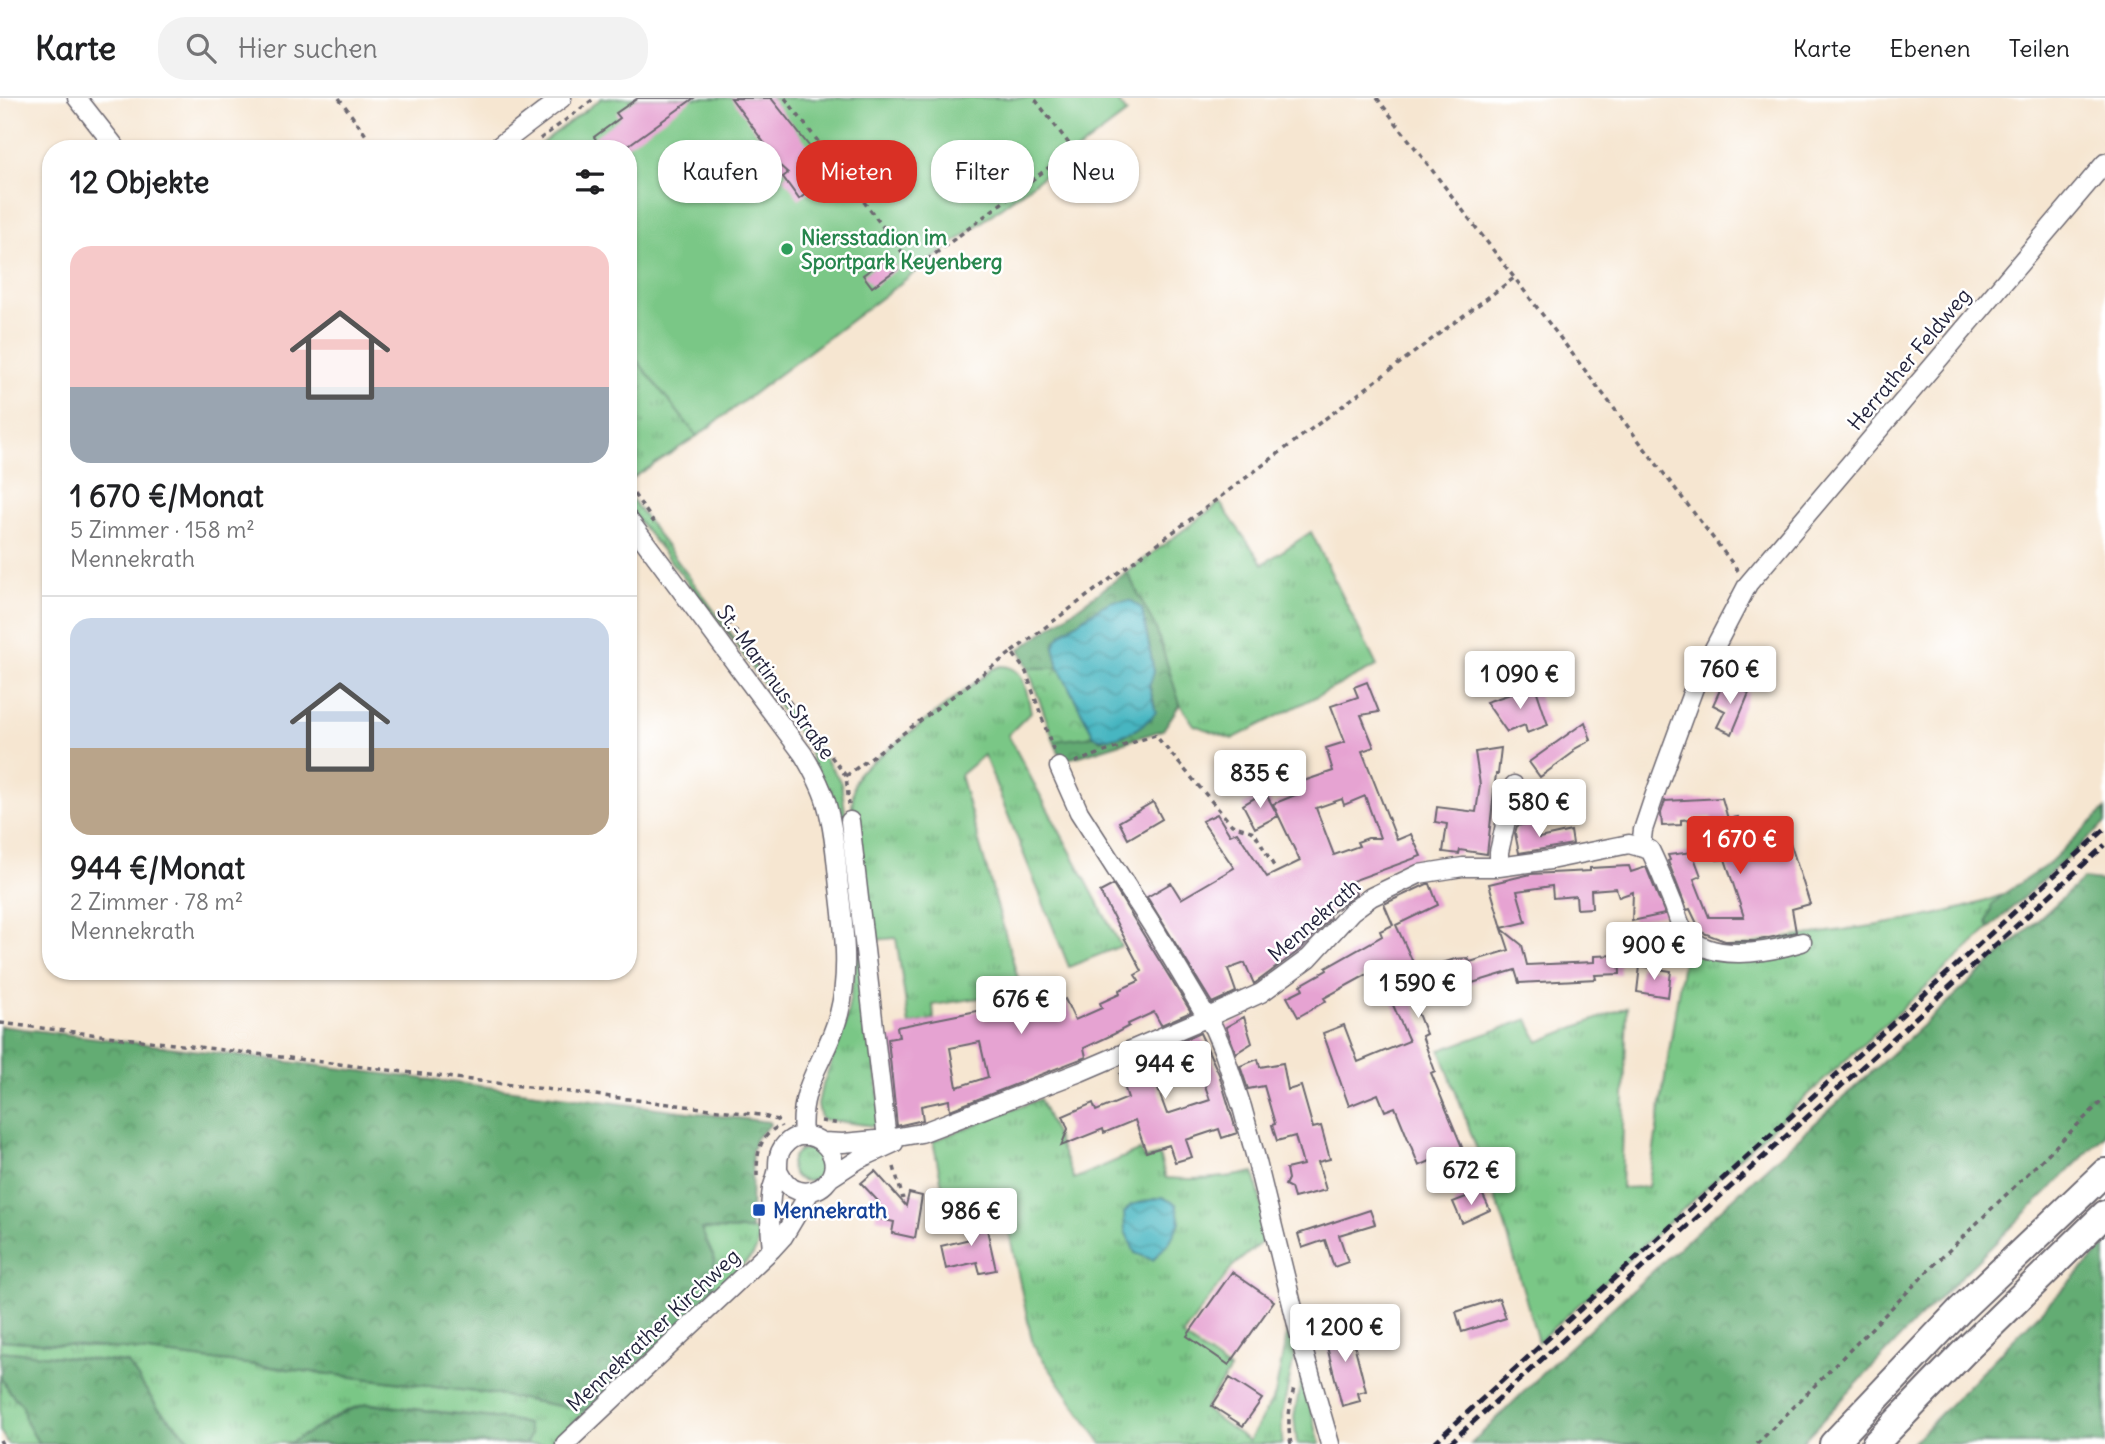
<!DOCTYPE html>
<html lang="de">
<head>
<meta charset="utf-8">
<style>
  :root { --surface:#fff; --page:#f2f2f2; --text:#202124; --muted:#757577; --line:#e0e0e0; --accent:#d93025 }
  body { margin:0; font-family:Delius,sans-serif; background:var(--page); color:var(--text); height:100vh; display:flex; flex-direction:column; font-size:26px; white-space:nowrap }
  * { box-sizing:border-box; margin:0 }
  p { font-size:23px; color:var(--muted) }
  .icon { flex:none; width:38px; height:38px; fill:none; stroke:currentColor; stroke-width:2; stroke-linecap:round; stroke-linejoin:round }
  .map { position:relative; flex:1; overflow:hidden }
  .details { position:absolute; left:42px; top:42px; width:595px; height:840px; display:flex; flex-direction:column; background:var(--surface); border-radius:28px; box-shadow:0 2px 5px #0004 }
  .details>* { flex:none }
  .top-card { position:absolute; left:658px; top:42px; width:665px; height:63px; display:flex; gap:14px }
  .price { position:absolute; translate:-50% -60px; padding:0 16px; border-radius:7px; background:#fff; color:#222; font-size:23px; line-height:46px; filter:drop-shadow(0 2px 4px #0008) }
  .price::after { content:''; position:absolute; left:50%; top:42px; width:21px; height:16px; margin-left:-10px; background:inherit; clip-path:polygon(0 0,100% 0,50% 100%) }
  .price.active { background:var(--accent); color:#fff }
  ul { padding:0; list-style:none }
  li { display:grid; align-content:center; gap:14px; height:371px; padding:0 28px }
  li+li { border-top:2px solid var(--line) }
  li span { display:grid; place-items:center; height:217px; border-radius:21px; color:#555 }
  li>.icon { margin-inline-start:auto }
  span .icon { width:126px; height:126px; fill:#fffc; stroke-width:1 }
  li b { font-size:30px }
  h2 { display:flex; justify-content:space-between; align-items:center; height:84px; padding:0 28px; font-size:30px }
  .chip { padding:0 24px; border-radius:28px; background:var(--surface); box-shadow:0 2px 5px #0004; font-size:24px; line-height:63px }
  .chip.active { background:var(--accent); color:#fff }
  header { display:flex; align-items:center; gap:42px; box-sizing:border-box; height:98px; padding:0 35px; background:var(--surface); border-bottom:2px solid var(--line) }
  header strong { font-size:33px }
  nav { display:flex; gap:38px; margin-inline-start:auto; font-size:24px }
  .search { width:490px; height:63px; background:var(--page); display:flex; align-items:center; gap:18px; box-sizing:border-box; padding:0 24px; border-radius:28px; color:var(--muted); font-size:26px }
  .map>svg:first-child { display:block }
</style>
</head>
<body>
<header>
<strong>Karte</strong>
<div class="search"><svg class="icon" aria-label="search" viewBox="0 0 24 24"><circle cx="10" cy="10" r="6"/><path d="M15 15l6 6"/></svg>Hier suchen</div>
<nav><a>Karte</a><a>Ebenen</a><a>Teilen</a></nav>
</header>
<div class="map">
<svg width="2105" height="1346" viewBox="0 0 2105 1346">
  <defs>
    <pattern id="grass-tufts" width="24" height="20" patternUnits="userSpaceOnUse" patternTransform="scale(1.75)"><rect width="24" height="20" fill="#7ac786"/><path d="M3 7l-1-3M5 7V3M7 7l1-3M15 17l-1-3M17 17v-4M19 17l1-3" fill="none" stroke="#64a16f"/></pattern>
    <pattern id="forest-crowns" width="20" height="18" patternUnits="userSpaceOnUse" patternTransform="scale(1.75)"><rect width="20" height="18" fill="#63ac73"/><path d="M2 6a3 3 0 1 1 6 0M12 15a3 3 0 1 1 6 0" fill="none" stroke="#518c60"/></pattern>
    <pattern id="park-crowns" width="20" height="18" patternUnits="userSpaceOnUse" patternTransform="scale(1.75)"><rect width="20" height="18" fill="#7ac786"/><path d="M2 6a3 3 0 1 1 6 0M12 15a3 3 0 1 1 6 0" fill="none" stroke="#64a16f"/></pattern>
    <pattern id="water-waves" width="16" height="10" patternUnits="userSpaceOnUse" patternTransform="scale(1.75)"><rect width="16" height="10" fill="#47b6c1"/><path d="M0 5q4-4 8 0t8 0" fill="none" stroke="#3b949e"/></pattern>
  </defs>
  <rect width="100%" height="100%" fill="#fff"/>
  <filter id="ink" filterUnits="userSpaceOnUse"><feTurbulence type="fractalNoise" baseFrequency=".0143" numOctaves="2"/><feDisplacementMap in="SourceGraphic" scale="14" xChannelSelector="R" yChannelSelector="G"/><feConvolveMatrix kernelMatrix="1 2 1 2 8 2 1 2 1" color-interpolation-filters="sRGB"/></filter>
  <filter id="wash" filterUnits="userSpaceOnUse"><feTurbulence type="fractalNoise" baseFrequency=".00686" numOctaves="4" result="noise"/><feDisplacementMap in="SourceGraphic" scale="28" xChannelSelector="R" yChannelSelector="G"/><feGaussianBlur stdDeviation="1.57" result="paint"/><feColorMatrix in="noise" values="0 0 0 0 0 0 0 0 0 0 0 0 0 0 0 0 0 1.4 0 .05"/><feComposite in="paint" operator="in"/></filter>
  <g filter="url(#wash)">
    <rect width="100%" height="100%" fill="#f6e6d1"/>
    <path fill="url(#grass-tufts)" stroke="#4e7460" stroke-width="2" d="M628 251 697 338 630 382 628 379Z
      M628 396 786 610 809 636 841 684 857 798 882 1029 821 1021 818 1006 821 992 846 924 855 872 852 840 809 651 725 531 628 410Z
      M1220 405 1263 466 1311 434 1377 568 1232 641 1194 627 1180 606 1127 474Z
      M1001 568C1026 568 1026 594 1031 614L1008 637 1121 848 1069 869 984 657 960 677 1020 888 979 900 933 907 934 921 909 927 896 840 874 842 852 707 854 686 859 674 993 571Z
      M2002 797C1992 807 1986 817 1989 831L1538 1244 1504 1124 1440 952 1528 921 1538 944 1627 909 1621 1090 1648 1089 1686 844 1705 856C1739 849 1773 841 1806 837 1872 828 1940 821 2002 797Z
      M1040 1001 1074 1081 1140 1052 1144 1061 1159 1057 1166 1080C1195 1082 1225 1081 1254 1074L1269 1138 1233 1168 1182 1238 1230 1272 1204 1311 1249 1343 1275 1297 1288 1230H1294L1297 1246 1282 1316V1346H1102L1033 1247 1004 1110 950 1126 933 1043Z
      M791 1067a16 16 0 1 1 32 0a16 16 0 1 1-32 0Z
      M701 1130 759 1133 757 1150 753 1157 711 1199 715 1171Z
      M0 1242 123 1251 493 1296 587 1313 552 1346H526L529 1340 527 1326 511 1322 373 1306C343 1307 318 1333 291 1344 278 1346 217 1346 199 1346L193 1344 158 1310 128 1265 0 1253Z
      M0 1276 8 1292 23 1308 25 1322 39 1346H8L0 1333Z
      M1302 1277 1320 1346H1297L1294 1319Z"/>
    <path fill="url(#forest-crowns)" stroke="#426757" stroke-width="2" d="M1127 474 1156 531 1180 606 1163 632 1080 658 1062 662 1054 643 1094 638 1102 642 1155 608 1149 587 1154 574 1142 511C1133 504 1132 504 1122 504 1102 504 1103 509 1088 519 1074 528 1062 534 1054 548L1059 570H1028L1020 551Z
      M2105 711V725L1989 831 1987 823 1992 807 2002 797 2047 767Z
      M2083 781 2102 783 2105 786V1037L1914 1225 1800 1346H1471L1561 1257Z
      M0 928 769 1024 770 1027 756 1040 752 1053 751 1132 701 1131 715 1162 711 1199 587 1313 493 1296 123 1251 0 1242Z
      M2105 1148V1346H1911Z
      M0 1253 128 1265 158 1310 193 1344 199 1346H39L25 1322 23 1308 8 1292 1 1280Z
      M366 1306 511 1322 527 1326 530 1336 526 1346H288L347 1313Z"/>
    <path fill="url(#park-crowns)" stroke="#4e7460" stroke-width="2" d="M1028 570H1059L1094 638 1054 643Z"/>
    <path fill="#7ac786" stroke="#4e7460" stroke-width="2" d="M602 0H1115L1127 15 697 338 628 251V51H534Z"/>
    <path fill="url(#water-waves)" stroke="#346c7e" stroke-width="2" d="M1113 503H1132L1142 511 1154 574 1149 588 1156 614C1144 631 1113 646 1094 638L1059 570 1054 548C1056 544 1057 541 1060 538 1065 531 1105 505 1113 503Z
      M1162 1099 1176 1106 1180 1124 1170 1143 1153 1162 1135 1155 1125 1133 1124 1115 1131 1107Z"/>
    <g id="blocks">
      <path fill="#e6a3d2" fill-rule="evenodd" d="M638 0H694L623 51H603L594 39 620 20 616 15Z
        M731 0H771L832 77 799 101 783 79 788 75 768 57 771 54Z
        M888 159 897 171 872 189 863 177Z
        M1724 583 1749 595 1732 636 1717 629 1725 613 1713 607Z
        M1367 584 1379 614 1361 617 1374 649 1362 653 1397 742 1411 736 1421 758 1352 783 1356 796 1329 817 1330 820 1301 851 1254 886 1245 865 1228 871 1236 894 1212 905 1147 799 1171 785 1181 801 1234 770 1202 723 1217 716 1230 737 1237 734 1267 779 1300 763 1273 706 1298 696 1295 686 1333 673 1326 650 1345 644 1331 608 1358 599 1354 589ZM1365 698 1380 740H1368L1357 744 1359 748 1334 757 1316 710 1342 701 1344 707Z
        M1535 588 1548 627 1527 635 1525 627 1507 634 1486 604Z
        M1585 624 1591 642 1573 652 1574 654 1540 679 1529 664Z
        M1501 650 1498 676H1496L1487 756 1460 752 1459 756 1443 754 1447 726 1435 724 1437 709 1476 714 1480 687 1475 654Z
        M1265 694 1278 718 1255 730 1243 707Z
        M1722 700 1728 721 1738 719 1746 748 1787 735 1810 806 1792 811 1796 834 1755 843H1725L1701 834 1690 811 1687 812 1668 763 1670 762 1668 757 1692 754 1701 778 1694 781 1709 819H1744L1725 761 1717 762 1712 744H1715L1711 719 1681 722V727L1662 728 1661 715 1665 703Z
        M1153 704 1162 721 1128 741 1119 724Z
        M1536 724 1539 740 1571 733 1573 746 1519 755 1515 735 1517 728Z
        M1629 768 1631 774 1646 769 1665 816 1632 823 1633 794 1619 799 1616 790 1591 792 1592 810 1577 811 1576 798 1553 800 1552 788 1517 793 1526 824 1502 830 1489 786 1531 776 1590 773V770Z
        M1427 786H1430L1438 807 1396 827 1417 873 1455 861 1468 860 1470 864 1509 852 1502 831 1522 847 1527 867 1594 864V858L1619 857 1620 876 1595 877 1596 881 1519 885 1515 872 1413 903 1426 936 1422 938 1435 973 1431 975 1462 1049 1419 1068 1395 1009 1385 1013 1378 996 1349 1008 1323 935 1344 927 1358 964 1409 943 1377 871 1324 900 1326 903 1298 919 1287 899 1303 891 1301 887 1327 872 1326 870 1382 838 1380 833 1393 827 1384 806Z
        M1113 787 1191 914 1161 927 1154 914 1128 926 1129 928 1114 936 1084 950 1086 959 950 1012 949 1002 921 1008 923 1022 897 1028 888 941 899 939 897 929 982 912 984 921 1028 913 1029 918 1065 901 1075 922 1102 910 1100 905 1120 896 1119 892 1139 883 1135 877 1142 873 1100 794ZM980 944 988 979 957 989 950 950Z
        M1640 868 1671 873 1668 899 1637 894Z
        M1244 919 1252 945 1236 955 1226 929Z
        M1200 935 1219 976 1237 1035 1222 1040 1219 1031 1186 1042 1192 1059 1175 1064 1169 1047 1146 1054 1135 1022 1104 1035 1103 1031 1061 1048 1068 1031 1063 1018 1093 1005 1096 1013 1128 1000 1120 976 1172 947ZM1193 953 1210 1002 1167 1016 1152 975Z
        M1258 961 1260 969 1283 965 1288 992 1301 988 1313 1030 1321 1028 1330 1061 1318 1064 1326 1092 1294 1100 1291 1090 1285 1087 1288 1081 1286 1071 1303 1067 1295 1038 1277 1043 1272 1027 1275 1026 1264 988 1248 991 1240 968Z
        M875 1073 906 1108 909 1095 922 1098 915 1140 892 1135 894 1124 876 1120 879 1104 861 1085Z
        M1481 1093 1490 1112 1462 1125 1453 1104Z
        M1370 1112 1375 1126 1339 1137 1348 1164 1334 1169 1325 1142 1302 1150 1298 1136Z
        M984 1118 996 1172 980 1175 977 1164 946 1171 941 1148 970 1141 966 1122Z
        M1232 1174 1274 1203 1229 1267 1187 1238Z
        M1499 1200 1506 1220 1462 1234 1456 1214Z
        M1349 1226 1366 1293 1358 1295 1360 1303 1342 1308 1323 1233Z
        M1230 1280 1262 1301 1243 1328 1212 1308Z"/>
    </g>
  </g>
  <g filter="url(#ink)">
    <use href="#blocks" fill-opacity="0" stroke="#6c6770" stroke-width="2"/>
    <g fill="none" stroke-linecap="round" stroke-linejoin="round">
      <g stroke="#6c6770" stroke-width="21">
        <path id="minor" d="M77 0 117 51
          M495 51 562 0
          M628 421 803 656C812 671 821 687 826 704 834 731 836 761 839 789 844 832 850 874 839 916 827 962 798 985 803 1038
          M1059 669 1079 714 1155 832 1214 931 1223 952 1242 1009 1257 1064 1304 1255 1330 1346
          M850 723 887 1041
          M1641 749 1643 732 1655 696 1695 587 1748 486 2105 65
          M1499 769V754L1514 687
          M823 1044 843 1045 887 1041 921 1035 1080 974 1206 920 1261 895 1309 860 1352 813 1371 799 1419 776 1463 769H1499L1550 762 1629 746 1650 752C1659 770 1666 789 1674 808 1677 816 1679 826 1684 833 1707 867 1770 854 1802 844
          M830 1080 859 1061 894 1045
          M772 1151C770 1132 769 1110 772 1091 774 1084 777 1077 778 1070 778 1062 778 1056 783 1049 806 1018 853 1058 825 1086 819 1092 809 1095 800 1093 788 1091 783 1081 778 1072
          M565 1346 772 1151 783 1139 810 1094"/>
      </g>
      <g stroke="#6c6770" stroke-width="30">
        <path id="highway" d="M1833 1346 1960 1212 2105 1074
          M1875 1346 1963 1255 2105 1116"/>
      </g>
      <path stroke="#6c6770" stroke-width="3.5" stroke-dasharray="5 5" stroke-linecap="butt" d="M339 0 376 51
        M785 0 915 171 1073 51 1034 0
        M1377 0 1739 474
        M540 41 595 0
        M628 388 656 427
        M728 523 846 678 849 707
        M1012 554 1514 180
        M1075 664 1155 637 1232 727 1254 734 1275 770
        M846 678 1012 554 1026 574 1054 654
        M0 925 760 1017 777 1022 781 1029
        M821 1023 841 1026
        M894 1069 903 1101
        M757 1078C757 1056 758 1039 779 1028
        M0 1342 2 1346
        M1291 1346C1287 1327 1289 1306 1295 1287
        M1757 1346 1929 1172 2105 1000"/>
      <use href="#minor" stroke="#fff" stroke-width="18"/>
      <use href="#highway" stroke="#fff" stroke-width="26"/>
      <path stroke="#22223b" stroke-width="5" stroke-dasharray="10 5" stroke-linecap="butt" d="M1433 1346 2105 731
        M1449 1346 2105 747"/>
    </g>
  </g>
  <circle fill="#2e9e5b" stroke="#fff" stroke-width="2.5" cx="787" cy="151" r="7"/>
  <rect fill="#1a4fb4" stroke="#fff" stroke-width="2.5" x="752" y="1105" width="14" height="14" rx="3.5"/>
  <g text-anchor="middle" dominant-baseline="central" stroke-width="5" stroke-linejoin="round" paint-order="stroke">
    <g font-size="21" font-weight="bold" fill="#27864d" stroke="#fff" text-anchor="start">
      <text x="801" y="139">Niersstadion im<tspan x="801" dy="24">Sportpark Keyenberg</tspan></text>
    </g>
    <g font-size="21" fill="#22223b" stroke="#fff">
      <text transform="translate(1909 261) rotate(-50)">Herrather Feldweg</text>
      <text transform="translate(776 584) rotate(54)">St.-Martinus-Straße</text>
      <text transform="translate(1314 822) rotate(-41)">Mennekrath</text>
      <text transform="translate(653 1232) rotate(-43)">Mennekrather Kirchweg</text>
    </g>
    <g font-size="21" font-weight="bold" fill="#164399" stroke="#fff" text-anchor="start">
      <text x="773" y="1112">Mennekrath</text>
    </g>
  </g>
</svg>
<b class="price" style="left:1730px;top:608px">760 €</b>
<b class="price" style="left:1520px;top:613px">1 090 €</b>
<b class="price" style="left:1260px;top:712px">835 €</b>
<b class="price" style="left:1539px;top:741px">580 €</b>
<b class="price active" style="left:1740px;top:778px">1 670 €</b>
<b class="price" style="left:1654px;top:884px">900 €</b>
<b class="price" style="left:1418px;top:922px">1 590 €</b>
<b class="price" style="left:1021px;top:938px">676 €</b>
<b class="price" style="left:1165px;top:1003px">944 €</b>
<b class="price" style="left:1471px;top:1109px">672 €</b>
<b class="price" style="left:971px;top:1150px">986 €</b>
<b class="price" style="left:1345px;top:1266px">1 200 €</b>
<div class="top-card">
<a class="chip">Kaufen</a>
<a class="chip active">Mieten</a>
<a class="chip">Filter</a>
<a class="chip">Neu</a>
</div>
<section class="details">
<h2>12 Objekte<svg class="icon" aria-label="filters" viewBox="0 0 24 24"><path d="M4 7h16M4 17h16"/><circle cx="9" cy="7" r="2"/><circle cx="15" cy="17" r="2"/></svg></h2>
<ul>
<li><span style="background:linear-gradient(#f6c9c9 65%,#9aa5b1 0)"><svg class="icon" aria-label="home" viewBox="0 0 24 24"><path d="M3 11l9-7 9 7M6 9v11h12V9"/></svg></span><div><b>1 670 €/Monat</b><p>5 Zimmer · 158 m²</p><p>Mennekrath</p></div></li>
<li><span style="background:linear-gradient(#c9d6e8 60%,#b9a48a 0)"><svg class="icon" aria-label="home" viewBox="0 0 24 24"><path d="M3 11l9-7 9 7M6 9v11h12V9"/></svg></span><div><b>944 €/Monat</b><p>2 Zimmer · 78 m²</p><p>Mennekrath</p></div></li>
</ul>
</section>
</div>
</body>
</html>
